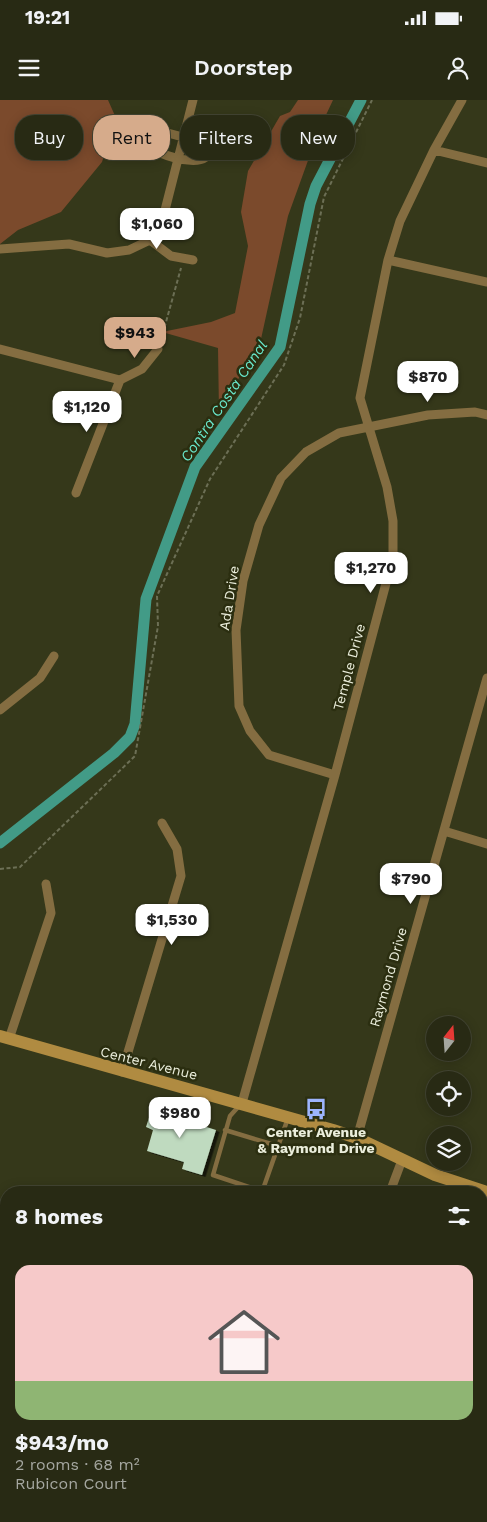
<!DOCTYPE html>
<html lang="en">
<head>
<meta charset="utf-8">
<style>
  :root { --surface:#282a14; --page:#30321d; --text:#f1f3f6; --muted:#a5a7a0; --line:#444634; --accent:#d6ab8b }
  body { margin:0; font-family:"Work Sans",sans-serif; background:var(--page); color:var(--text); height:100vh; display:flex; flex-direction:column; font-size:19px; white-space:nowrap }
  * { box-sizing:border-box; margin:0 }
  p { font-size:16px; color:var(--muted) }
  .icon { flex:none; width:28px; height:28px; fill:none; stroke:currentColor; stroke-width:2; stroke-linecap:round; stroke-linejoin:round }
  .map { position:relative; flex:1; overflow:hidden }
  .side { position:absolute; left:0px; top:1086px; width:488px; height:336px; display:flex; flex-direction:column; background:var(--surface); border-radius:20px 20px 0 0; box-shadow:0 2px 12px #0003,0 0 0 1px var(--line) }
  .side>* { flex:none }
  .guide { position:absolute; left:15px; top:15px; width:458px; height:45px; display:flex; gap:10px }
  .needle { width:32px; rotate:17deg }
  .buttons { position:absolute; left:426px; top:916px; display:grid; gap:10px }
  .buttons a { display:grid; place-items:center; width:45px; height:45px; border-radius:50%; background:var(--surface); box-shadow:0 2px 12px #0003,0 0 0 1px var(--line); font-size:25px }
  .price { position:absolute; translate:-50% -42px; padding:0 11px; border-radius:10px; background:#fff; color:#222; font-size:16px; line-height:32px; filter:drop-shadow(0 1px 2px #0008) }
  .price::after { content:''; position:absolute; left:50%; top:30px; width:15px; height:11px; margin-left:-8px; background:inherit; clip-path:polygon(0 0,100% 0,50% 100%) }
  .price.on { background:var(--accent); color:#111 }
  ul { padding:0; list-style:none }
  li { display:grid; align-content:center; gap:10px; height:265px; padding:0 15px }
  li span { display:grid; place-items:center; height:155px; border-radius:15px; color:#555 }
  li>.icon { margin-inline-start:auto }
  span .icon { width:90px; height:90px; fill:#fffc; stroke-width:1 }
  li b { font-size:21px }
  h2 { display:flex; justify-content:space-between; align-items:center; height:60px; padding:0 15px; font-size:21px }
  .chip { padding:0 18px; border-radius:20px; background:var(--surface); box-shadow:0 2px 12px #0003,0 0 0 1px var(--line); font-size:18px; line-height:45px }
  .chip.on { background:var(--accent); color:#111 }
  .status { display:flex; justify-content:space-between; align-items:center; height:35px; padding:0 25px; background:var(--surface); direction:ltr }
  .status svg { height:14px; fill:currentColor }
  header { display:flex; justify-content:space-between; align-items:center; height:65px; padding:0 15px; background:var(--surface); font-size:22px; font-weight:600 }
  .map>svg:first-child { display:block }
</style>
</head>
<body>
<div class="status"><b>19:21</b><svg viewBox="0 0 49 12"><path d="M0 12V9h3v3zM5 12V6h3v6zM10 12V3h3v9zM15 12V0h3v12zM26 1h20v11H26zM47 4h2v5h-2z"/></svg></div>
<header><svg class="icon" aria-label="menu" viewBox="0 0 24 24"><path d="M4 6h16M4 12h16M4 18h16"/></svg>Doorstep<svg class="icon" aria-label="person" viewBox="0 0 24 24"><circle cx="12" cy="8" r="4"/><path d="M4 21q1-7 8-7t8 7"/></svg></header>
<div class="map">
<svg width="487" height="1422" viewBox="0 0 487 1422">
  <defs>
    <filter id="shadow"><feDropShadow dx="3.5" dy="2" stdDeviation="0" flood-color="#0009"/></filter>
  </defs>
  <rect width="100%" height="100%" fill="#35381a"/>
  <path fill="#7b4a2c" d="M0 0H108L116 18 102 62 61 112 18 130 0 144Z
    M298 0H333L319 30 288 116 261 239 219 313 218 248 162 232 211 222 235 213 248 146 241 112 248 71 280 16 290 12Z
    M0 1277 6 1279V1376L0 1373Z"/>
  <path fill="#89502d" d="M0 1334 6 1336V1376L0 1373Z"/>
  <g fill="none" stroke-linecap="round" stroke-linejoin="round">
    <path stroke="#429b87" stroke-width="11" d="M0 743 114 653 130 637 135 624 146 499 195 367 280 247 310 104 316 86 361 0"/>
  </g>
  <path fill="#bfdabf" filter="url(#shadow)" d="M153 1005 193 1018 191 1022 216 1030 202 1075 182 1069 184 1062 147 1051 153 1030 146 1027Z"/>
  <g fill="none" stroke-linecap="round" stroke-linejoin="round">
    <path stroke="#6c6f55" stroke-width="2" stroke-dasharray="4 2.5" stroke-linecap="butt" d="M161 240 181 168
      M0 769 20 767 135 656 158 526 157 496 210 379 284 265 300 218 324 97 372 0
      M0 1342 6 1335"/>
    <path stroke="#846d41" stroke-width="4.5" d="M239 1006 230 1016 213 1075 264 1092
      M225 1030 278 1046
      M262 1092 288 1018
      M481 1199 487 1200"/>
    <path stroke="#846d41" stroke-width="9" d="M164 32 209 44C214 71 172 58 158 52 155 50 153 47 150 44L155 33Z
      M434 50 487 63
      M150 140 171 156 193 160
      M0 149 69 144 107 153 129 150 150 140 163 118 193 0
      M388 160 487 182
      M0 249 120 280
      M120 280 142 269 158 249
      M76 393 120 280
      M0 610 40 578 54 556
      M335 675 269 655 250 631 239 606 236 530 243 481 259 425 281 378 306 352 339 333 428 315 475 312 487 315
      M444 731 487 744
      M9 939 51 813 46 784
      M122 972 181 776 177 749 162 723
      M242 1003 335 675 393 457V421L387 387 360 298 388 160 400 121 434 50 462 0
      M357 1038 487 578
      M390 1092 402 1060
      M0 1118 6 1120
      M481 1252 487 1255
      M0 1277 6 1279
      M481 1345 487 1346
      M138 1416V1422
      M291 1422 293 1416"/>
    <path stroke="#b08b41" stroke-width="12" d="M0 936 333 1030 357 1038 435 1075 487 1092"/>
  </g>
  <defs>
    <g id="bus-bare" transform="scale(1.725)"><path d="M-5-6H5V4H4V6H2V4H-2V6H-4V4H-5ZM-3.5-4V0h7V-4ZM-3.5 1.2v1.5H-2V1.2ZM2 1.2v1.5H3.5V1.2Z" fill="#9db4fd" stroke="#2b2e10" stroke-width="2.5" paint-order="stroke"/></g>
  </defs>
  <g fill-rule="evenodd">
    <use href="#bus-bare" x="316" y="1009"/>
  </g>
  <g text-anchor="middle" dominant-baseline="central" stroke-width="5" stroke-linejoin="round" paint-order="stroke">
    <g font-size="14" fill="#ebeedc" stroke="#2b2e10">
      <text transform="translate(229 498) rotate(-81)">Ada Drive</text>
      <text transform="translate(349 567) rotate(-75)">Temple Drive</text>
      <text transform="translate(388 877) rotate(-74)">Raymond Drive</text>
      <text transform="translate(149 963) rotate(14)">Center Avenue</text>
    </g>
    <g font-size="14" font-weight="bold" fill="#ebeedc" stroke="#2b2e10">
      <text x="316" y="1032">Center Avenue<tspan x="316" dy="16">&amp; Raymond Drive</tspan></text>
    </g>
    <g font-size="15" font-style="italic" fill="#69e8cc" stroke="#2b2e10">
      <text transform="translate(224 301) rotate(-56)">Contra Costa Canal</text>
    </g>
  </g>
</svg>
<div class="buttons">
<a><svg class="needle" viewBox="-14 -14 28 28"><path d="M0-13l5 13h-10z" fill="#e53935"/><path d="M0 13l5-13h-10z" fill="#a5a7a0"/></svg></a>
<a><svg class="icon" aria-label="locate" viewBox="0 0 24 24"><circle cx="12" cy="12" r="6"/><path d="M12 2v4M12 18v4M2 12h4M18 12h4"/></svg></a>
<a><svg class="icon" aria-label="layers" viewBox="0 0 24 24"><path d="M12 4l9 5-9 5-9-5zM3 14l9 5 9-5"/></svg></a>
</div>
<b class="price" style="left:157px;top:150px">$1,060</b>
<b class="price on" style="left:135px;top:259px">$943</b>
<b class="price" style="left:428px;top:303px">$870</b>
<b class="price" style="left:87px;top:333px">$1,120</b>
<b class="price" style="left:371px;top:494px">$1,270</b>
<b class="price" style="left:411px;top:805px">$790</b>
<b class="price" style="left:172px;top:846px">$1,530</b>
<b class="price" style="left:180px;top:1039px">$980</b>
<div class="guide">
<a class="chip">Buy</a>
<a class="chip on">Rent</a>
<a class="chip">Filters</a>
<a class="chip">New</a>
</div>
<section class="side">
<h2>8 homes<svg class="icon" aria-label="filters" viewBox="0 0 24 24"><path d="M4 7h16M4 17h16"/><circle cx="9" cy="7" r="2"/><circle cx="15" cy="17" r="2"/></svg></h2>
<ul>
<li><span style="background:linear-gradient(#f6c9c9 75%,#8fb573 0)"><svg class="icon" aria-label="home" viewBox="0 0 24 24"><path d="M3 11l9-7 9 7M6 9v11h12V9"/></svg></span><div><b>$943/mo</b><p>2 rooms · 68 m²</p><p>Rubicon Court</p></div></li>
</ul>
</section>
</div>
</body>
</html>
